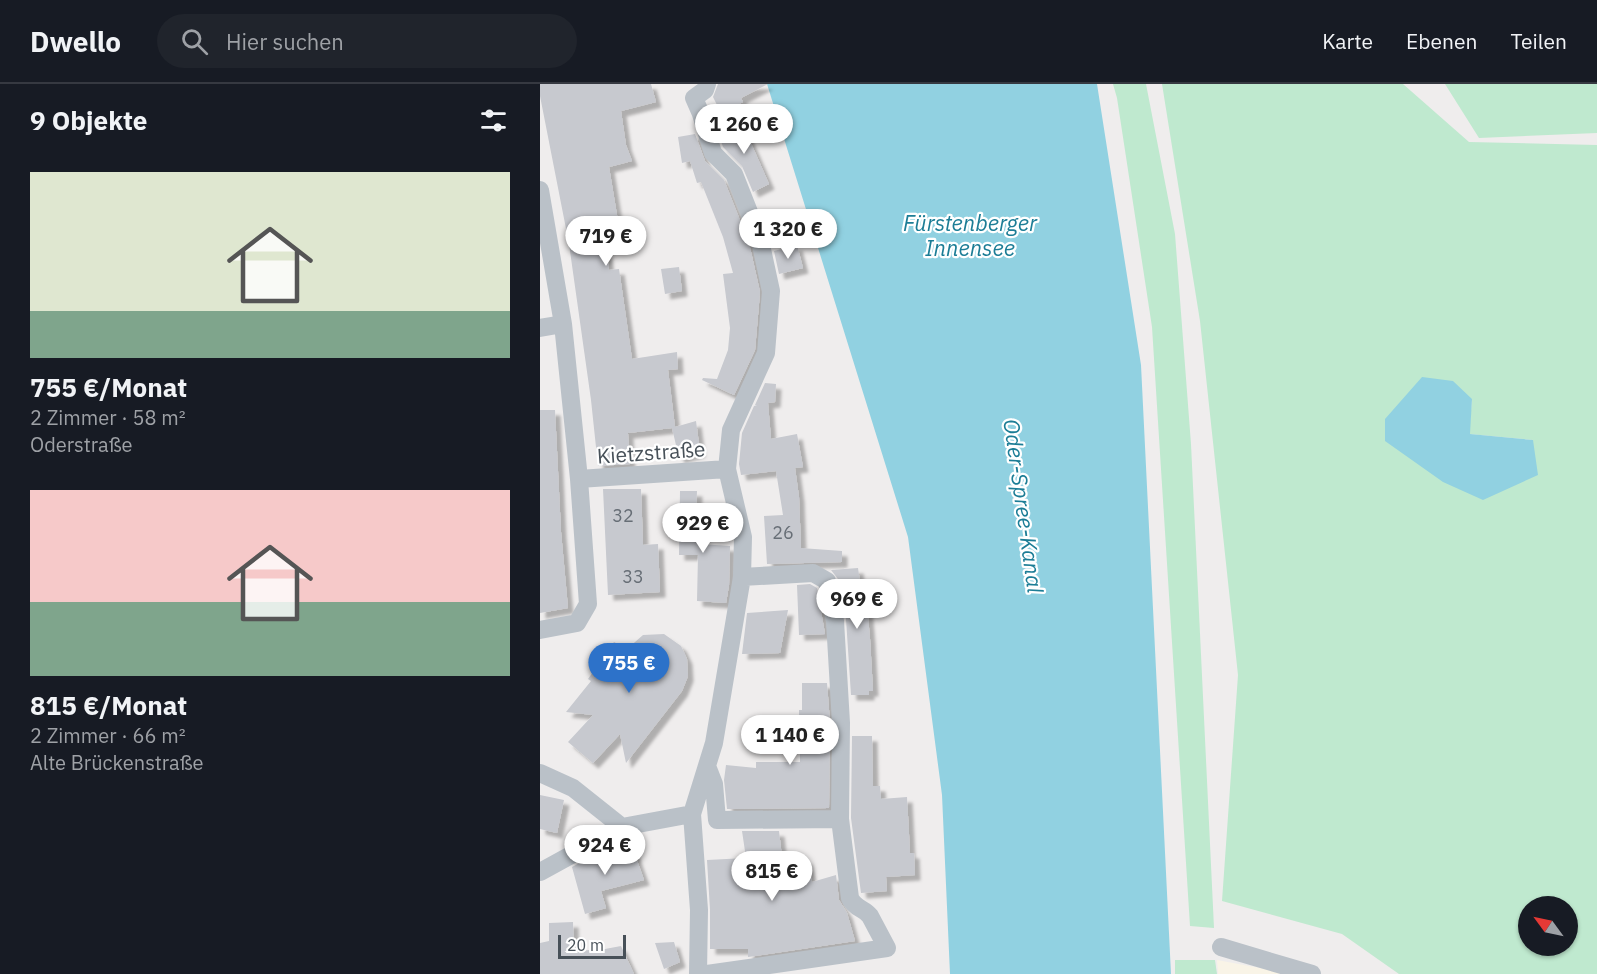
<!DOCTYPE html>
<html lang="de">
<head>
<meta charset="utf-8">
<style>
  :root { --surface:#171b24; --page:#20242c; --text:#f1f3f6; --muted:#9ea1a6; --line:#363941; --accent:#2d72c9 }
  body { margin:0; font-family:"IBM Plex Sans",sans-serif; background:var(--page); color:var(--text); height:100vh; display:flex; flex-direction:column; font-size:22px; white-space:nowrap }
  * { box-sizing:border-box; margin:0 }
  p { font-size:20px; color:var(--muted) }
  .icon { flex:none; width:33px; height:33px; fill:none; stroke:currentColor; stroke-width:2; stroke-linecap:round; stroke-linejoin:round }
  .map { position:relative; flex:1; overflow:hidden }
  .side { display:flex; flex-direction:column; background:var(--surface); width:540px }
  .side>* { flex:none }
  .needle { width:39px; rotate:303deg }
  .fabs { position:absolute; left:978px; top:812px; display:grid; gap:12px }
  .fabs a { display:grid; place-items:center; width:60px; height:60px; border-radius:50%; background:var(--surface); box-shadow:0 2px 4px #0004; font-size:30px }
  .scale { position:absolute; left:18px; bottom:15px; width:68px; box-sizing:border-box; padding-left:6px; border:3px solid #475058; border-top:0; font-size:16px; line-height:21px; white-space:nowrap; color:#475058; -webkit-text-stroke:4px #fff; paint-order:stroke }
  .price { position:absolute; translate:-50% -51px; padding:0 14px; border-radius:21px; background:#fff; color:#222; font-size:20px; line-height:39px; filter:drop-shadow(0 2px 3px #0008) }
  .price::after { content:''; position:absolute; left:50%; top:36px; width:18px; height:14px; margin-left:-9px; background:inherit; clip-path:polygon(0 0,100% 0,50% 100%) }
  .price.active { background:var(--accent); color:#fff }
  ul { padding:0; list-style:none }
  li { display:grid; align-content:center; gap:12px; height:318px; padding:0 30px }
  li span { display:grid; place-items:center; height:186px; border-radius:0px; color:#555 }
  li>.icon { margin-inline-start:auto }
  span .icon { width:108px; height:108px; fill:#fffc; stroke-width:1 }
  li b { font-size:26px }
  h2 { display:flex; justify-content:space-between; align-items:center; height:72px; padding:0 30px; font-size:26px }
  header { display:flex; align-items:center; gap:36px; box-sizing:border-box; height:84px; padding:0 30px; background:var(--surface); border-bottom:2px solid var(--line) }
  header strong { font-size:28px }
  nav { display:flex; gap:33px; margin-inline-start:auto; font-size:21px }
  .search { width:420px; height:54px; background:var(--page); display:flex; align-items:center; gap:15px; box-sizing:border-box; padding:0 21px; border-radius:33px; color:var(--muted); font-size:22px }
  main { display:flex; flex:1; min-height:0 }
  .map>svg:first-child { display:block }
</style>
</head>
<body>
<header>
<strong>Dwello</strong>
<div class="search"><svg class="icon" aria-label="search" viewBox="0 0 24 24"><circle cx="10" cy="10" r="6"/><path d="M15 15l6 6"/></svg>Hier suchen</div>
<nav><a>Karte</a><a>Ebenen</a><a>Teilen</a></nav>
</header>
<main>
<section class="side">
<h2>9 Objekte<svg class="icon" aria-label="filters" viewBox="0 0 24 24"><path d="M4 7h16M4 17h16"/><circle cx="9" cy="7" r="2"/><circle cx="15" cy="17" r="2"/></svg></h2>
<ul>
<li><span style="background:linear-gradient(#dfe7d0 75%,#7fa58c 0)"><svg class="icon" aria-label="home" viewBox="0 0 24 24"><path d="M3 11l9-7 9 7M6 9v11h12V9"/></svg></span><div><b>755 €/Monat</b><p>2 Zimmer · 58 m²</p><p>Oderstraße</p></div></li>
<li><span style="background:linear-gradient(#f6c9c9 60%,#7fa58c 0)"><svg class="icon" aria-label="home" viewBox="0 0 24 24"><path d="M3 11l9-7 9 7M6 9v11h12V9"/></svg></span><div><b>815 €/Monat</b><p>2 Zimmer · 66 m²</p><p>Alte Brückenstraße</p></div></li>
</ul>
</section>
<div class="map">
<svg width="1057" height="890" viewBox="0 0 1057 890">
  <defs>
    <filter id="shadow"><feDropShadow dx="5.5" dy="5.5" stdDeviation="1.5" flood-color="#0004"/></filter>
  </defs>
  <rect width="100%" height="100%" fill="#efeded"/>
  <path fill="#f9f4e7" d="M677 876 753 890H678Z"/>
  <path fill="#bfe9cf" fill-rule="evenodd" d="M573 0H606L635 150 651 360 674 844 650 842 612 243 577 14Z
    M622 0H863L929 58 1057 61V890H859L802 850 682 817 698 591 660 237ZM932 315 929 350 993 356 903 398ZM988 822H1028V861H988Z
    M905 0H1057V49L939 54Z
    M635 876H675L677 890H635Z"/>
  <path fill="#91d1e1" d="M227 0H557L601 281 631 890H410L402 711 368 453Z
    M882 293 913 297 932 315 930 350 993 356 998 391 943 416 903 398 845 357V335Z"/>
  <path fill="#c7c9cf" filter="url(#shadow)" d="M0 0H111L116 18 81 27 86 61 92 77 69 83 78 137 75 138V142L67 143 68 147 64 148 69 186 79 185 92 275 137 268 138 285 128 286 135 343 156 337 160 368 139 374 132 344 88 349 90 380 58 382 51 316 29 160 0 12Z
    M178 0H228L201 14 203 18 181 29 173 13Z
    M203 41 229 100 213 108 202 82 183 63 177 45Z
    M155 50 165 77 184 96 209 159 220 208 215 266 194 311 162 296 163 294 177 295 188 266 190 244 183 190 193 189 183 153 161 98 157 99 150 77 142 79 138 53Z
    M257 161 263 184 239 190 234 167Z
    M139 183 142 207 125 210 121 185Z
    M225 299 236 300 235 318 228 319 231 355 257 350 263 383 255 384 259 413 261 464 302 467V478L227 480 224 432 243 431 236 387 201 391 199 380 202 349 214 322 217 321H215Z
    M0 326H15L21 448 28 524 0 529Z
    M63 405H101L103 461 118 460 120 508 68 511Z
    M140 407H157L156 430H159L160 460 190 462 189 501 186 519 157 517 158 471H139Z
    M318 484 320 498H325L330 555 333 607H329V611H311L306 535 298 495 291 486Z
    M270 500 277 504 285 550 259 551 257 501Z
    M248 526 240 569 202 570 207 529Z
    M124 550 141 562 147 575 148 592 142 607 86 679 80 650 53 679 28 658 53 631 26 628 51 597 48 595 74 558 87 565 103 551Z
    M262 599H287L290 639 289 724 187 725 184 696 186 681 216 684V678H260L259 626H262Z
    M312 652H332L333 702H340L341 715 367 713 370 769H374L375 791 346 793 347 807 321 809 311 734Z
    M0 711 24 716 17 749 0 745Z
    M202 747H239L243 782 267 775 272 798 296 791 299 816 307 829 315 857 208 873V865H170V826L167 776 206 774Z
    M92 762 104 796 61 807 66 824 45 830 32 783 54 771Z
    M33 838 34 868 49 866V868L81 862 94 890H0V859L9 857V839Z
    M134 858 140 878 124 885 115 859Z"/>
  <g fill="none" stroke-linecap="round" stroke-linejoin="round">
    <path stroke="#bac1c8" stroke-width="18" d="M0 106 23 240 39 395 48 520 37 539 0 546
      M0 244 23 240
      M39 395 187 385
      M167 682 174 700 177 736 300 735
      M0 689 33 704 82 743 152 730
      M0 788 82 743
      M681 863 772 890
      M158 890 159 826 152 730 174 659 202 493 203 453 187 385 191 346 226 269 231 207 220 156 194 90 173 69 161 30 154 14 165 6 167 0
      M167 890 347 864 330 832C324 824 315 825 310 814L300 735 301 639 295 537 287 497 273 489 202 493"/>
  </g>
  <g text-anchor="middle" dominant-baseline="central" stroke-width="4.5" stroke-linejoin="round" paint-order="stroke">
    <g font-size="18" fill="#676e76">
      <text x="83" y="431">32</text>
      <text x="243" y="448">26</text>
      <text x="93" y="492">33</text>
    </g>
    <g font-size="21" fill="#475058" stroke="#fff">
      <text transform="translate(111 368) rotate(-4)">Kietzstraße</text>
    </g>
    <g font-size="22" font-style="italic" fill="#1c7d96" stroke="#fff">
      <text x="430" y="138">Fürstenberger<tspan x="430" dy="25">Innensee</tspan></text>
      <text transform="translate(484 422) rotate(82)">Oder-Spree-Kanal</text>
    </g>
  </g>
</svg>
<div class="fabs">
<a><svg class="needle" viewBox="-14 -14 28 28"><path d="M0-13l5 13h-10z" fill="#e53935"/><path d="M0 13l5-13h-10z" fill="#9ea1a6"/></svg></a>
</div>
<div class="scale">20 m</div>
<b class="price" style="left:204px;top:71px">1 260 €</b>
<b class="price" style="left:248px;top:176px">1 320 €</b>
<b class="price" style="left:66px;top:183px">719 €</b>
<b class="price" style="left:163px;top:470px">929 €</b>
<b class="price" style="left:317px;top:546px">969 €</b>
<b class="price active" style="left:89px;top:610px">755 €</b>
<b class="price" style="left:250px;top:682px">1 140 €</b>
<b class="price" style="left:65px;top:792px">924 €</b>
<b class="price" style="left:232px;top:818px">815 €</b>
</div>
</main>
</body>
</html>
